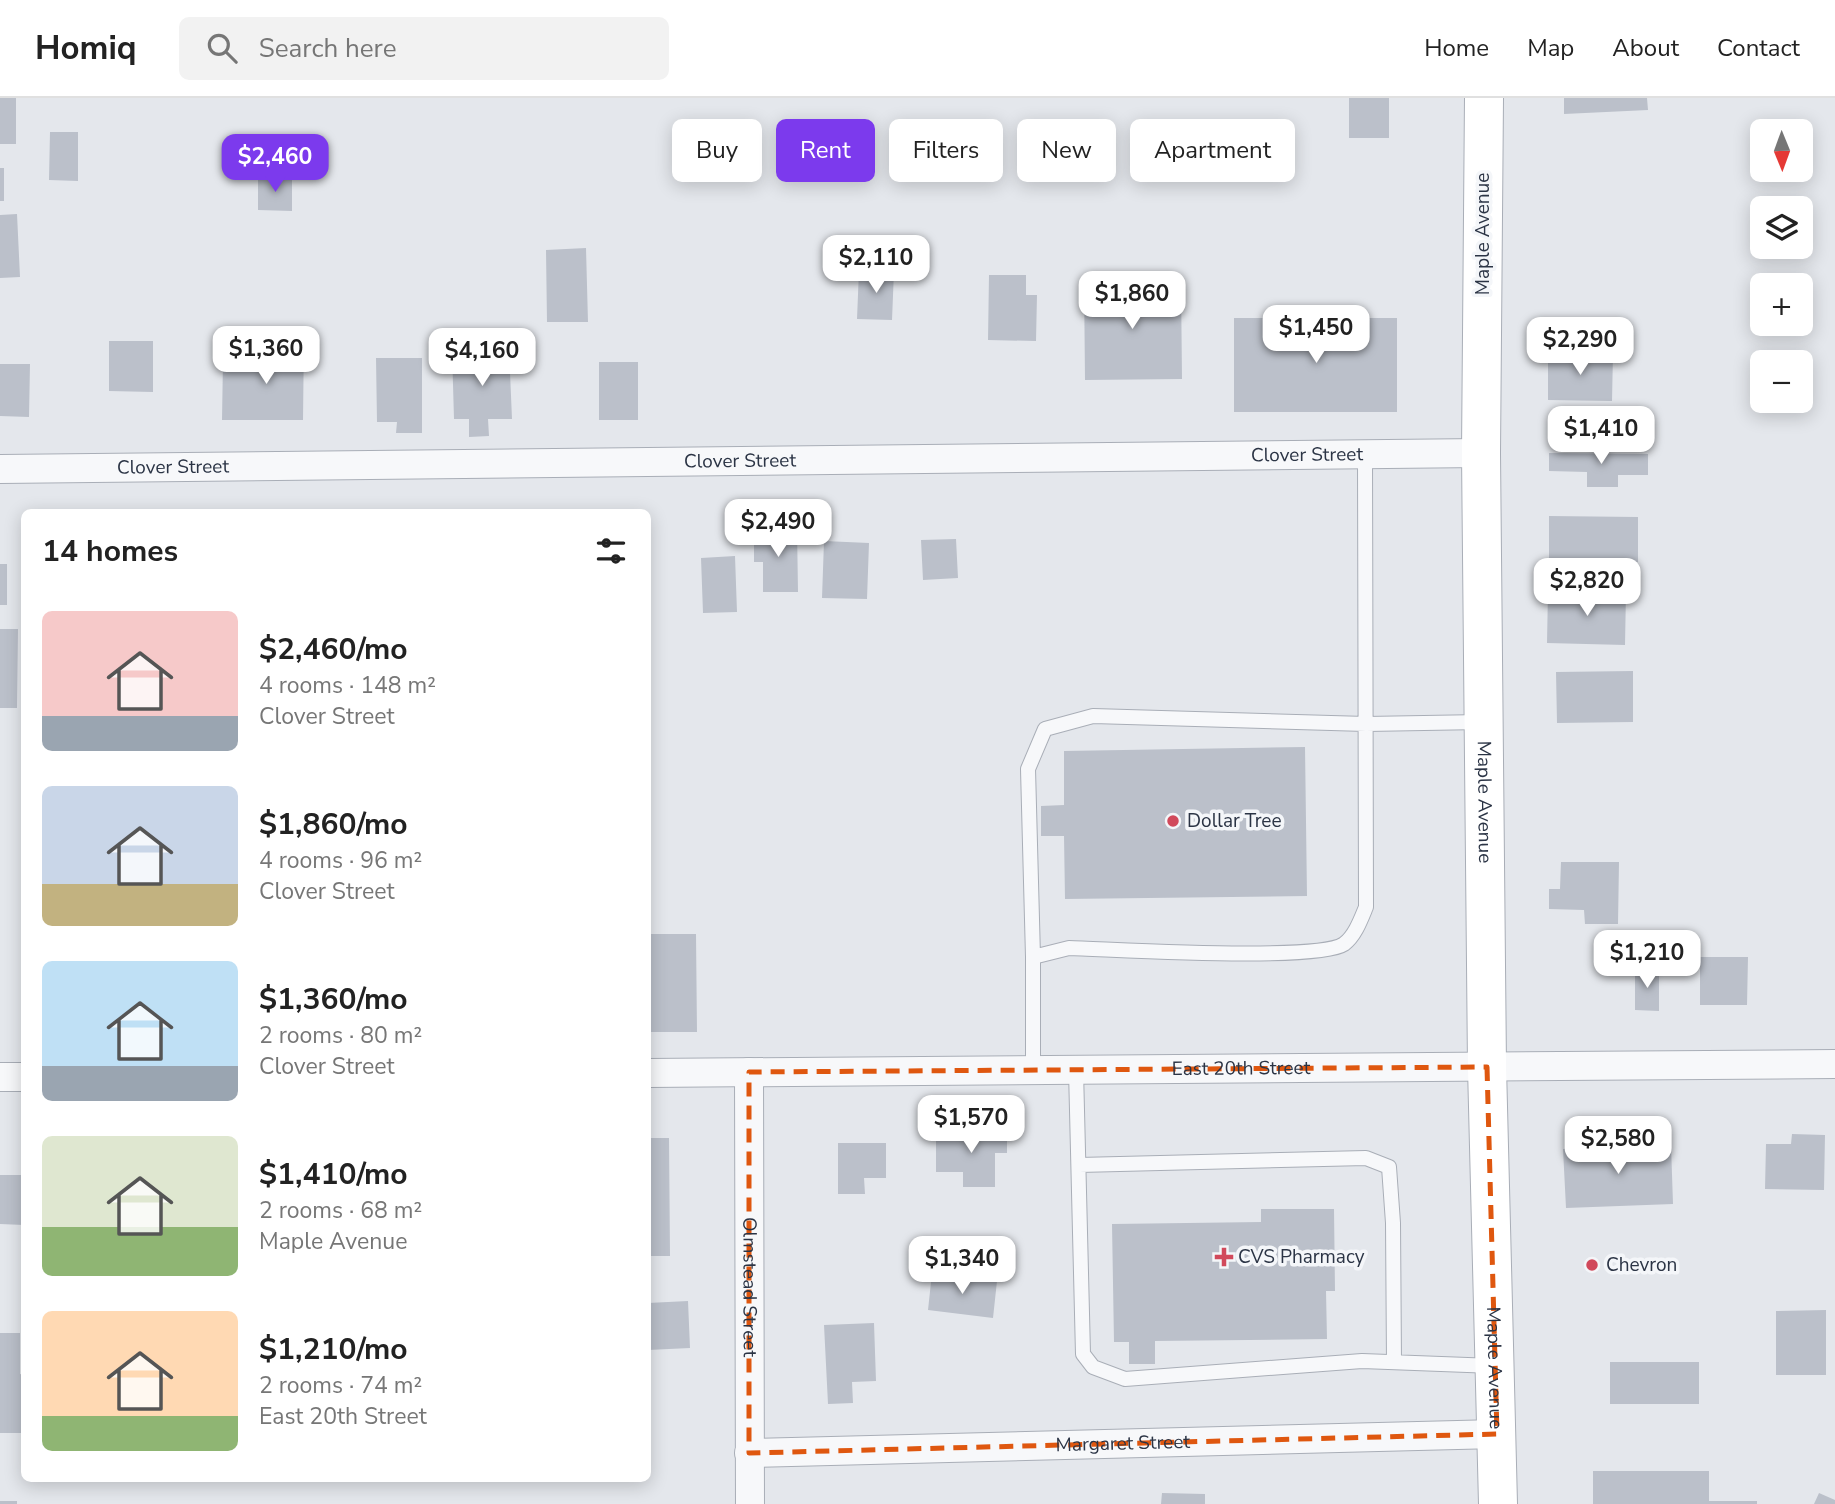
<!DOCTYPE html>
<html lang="en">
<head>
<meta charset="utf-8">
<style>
  :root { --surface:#fff; --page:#f2f2f2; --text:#222; --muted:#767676; --line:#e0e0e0; --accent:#7c3aed }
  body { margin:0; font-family:"Nunito Sans",sans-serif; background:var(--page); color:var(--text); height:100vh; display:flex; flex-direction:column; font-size:26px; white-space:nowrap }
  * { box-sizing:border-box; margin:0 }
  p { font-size:23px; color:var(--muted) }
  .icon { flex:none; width:38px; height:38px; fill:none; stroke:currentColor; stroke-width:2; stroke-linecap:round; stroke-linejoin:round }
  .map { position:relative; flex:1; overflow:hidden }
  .panel { position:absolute; left:21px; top:411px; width:630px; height:973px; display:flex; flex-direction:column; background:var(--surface); border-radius:10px; box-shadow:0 4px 18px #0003 }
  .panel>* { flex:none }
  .top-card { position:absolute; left:672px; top:21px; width:665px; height:63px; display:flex; gap:14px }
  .needle { width:46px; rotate:179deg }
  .fabs { position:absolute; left:1750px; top:21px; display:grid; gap:14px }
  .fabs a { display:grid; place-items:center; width:63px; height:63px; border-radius:10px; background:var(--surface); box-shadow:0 4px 18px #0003; font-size:35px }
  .price { position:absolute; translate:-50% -60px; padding:0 16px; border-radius:14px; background:#fff; color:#222; font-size:23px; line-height:46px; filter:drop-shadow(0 2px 4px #0008) }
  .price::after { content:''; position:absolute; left:50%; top:42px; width:21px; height:16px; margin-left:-10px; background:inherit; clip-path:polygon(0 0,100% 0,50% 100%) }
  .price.current { background:var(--accent); color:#fff }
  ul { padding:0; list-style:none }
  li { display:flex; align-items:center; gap:21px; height:175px; padding:0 21px }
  li span { display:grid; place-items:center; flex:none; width:196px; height:140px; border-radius:10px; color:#555 }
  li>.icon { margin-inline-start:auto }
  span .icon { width:84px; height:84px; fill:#fffc; stroke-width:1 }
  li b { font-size:30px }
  h2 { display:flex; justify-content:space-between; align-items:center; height:84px; padding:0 21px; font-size:30px }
  .chip { padding:0 24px; border-radius:10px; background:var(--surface); box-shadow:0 4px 18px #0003; font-size:24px; line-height:63px }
  .chip.current { background:var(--accent); color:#fff }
  header { display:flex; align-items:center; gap:42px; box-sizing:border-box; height:98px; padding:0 35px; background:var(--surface); border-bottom:2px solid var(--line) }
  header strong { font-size:33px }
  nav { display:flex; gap:38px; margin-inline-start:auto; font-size:24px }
  .search { width:490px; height:63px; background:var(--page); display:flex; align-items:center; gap:18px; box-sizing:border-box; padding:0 24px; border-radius:10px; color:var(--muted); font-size:26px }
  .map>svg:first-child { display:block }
</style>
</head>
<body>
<header>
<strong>Homiq</strong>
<div class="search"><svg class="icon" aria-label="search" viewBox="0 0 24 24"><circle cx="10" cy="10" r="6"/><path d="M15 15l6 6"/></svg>Search here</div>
<nav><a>Home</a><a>Map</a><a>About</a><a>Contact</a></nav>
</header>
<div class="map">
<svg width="1835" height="1406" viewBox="0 0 1835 1406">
  <rect width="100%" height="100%" fill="#e4e7ec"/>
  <path fill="#bbc0ca" d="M0 0H16V46H0Z
    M1349 0H1389V40H1349Z
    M1564 0H1647L1648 12 1564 16Z
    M50 34H78V83L49 82Z
    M0 70H4V103H0Z
    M258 80H292V113L258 112Z
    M17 116 20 179 0 180V117Z
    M586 150 588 224H547L546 152Z
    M859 172 894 173 892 222 857 221Z
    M989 177H1026V197H1037L1036 243 988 242Z
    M1118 180V186L1181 185 1182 281 1085 282 1084 181Z
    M1234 220H1397V314H1234Z
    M282 236H304L303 322H222L223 262H282Z
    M109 243H153V294L109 293Z
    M509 251 512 321H488L489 338 469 339V321H454L452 252Z
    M1548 255H1613L1612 303 1548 302Z
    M376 260H422V335H396L397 324H377Z
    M599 264H638V322H599Z
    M0 266H30L29 319 0 318Z
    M1549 355 1648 356V377H1618V389H1587V374L1549 373Z
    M1549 418 1638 419V464L1549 463Z
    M797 430 798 494H763V464H754V431Z
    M956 441 958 480 923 482 921 442Z
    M824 443 869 445 867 501 822 500Z
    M735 458 737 514 703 515 701 460Z
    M0 466H7V507H0Z
    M1548 493 1626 494 1625 547 1547 545Z
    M0 531H18L17 610H0Z
    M1633 573V624L1557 625 1556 574Z
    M1305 649 1307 798 1065 801 1064 738H1041V708L1064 707V653Z
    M1561 764H1619L1618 826H1585L1584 812 1549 811V791H1560Z
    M648 836H696L697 934H648Z
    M1700 859H1748L1747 907H1700Z
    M1635 871H1659V913L1635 912Z
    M1007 1032V1055H995V1089H963V1074H936V1033Z
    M1792 1036 1825 1037 1824 1092 1765 1091 1766 1046H1791Z
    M648 1040H669L670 1158H648Z
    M838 1045H886V1080H864L865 1096H838Z
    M1671 1047 1673 1106 1566 1110 1563 1051Z
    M0 1077H24V1127L0 1126Z
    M1261 1111H1334L1335 1193H1326L1327 1241 1155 1243V1266H1129V1244H1114L1112 1126 1261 1124Z
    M932 1175 997 1183 993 1220 928 1212Z
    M688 1203 690 1250 648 1252V1205Z
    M1826 1212V1277H1776V1213Z
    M874 1225 876 1283 852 1284 853 1305 828 1306 824 1227Z
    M0 1235H20V1276L24 1277V1335H0Z
    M1610 1264H1699V1306H1610Z
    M1593 1373H1709V1403H1757V1406H1593Z
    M1162 1395 1205 1396V1406H1161Z
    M1819 1395 1835 1402V1406H1814Z
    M0 1403H17V1406H0Z"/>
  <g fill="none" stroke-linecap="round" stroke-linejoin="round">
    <g stroke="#a9aeb7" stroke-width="16">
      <path id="lane" d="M1033 859 1028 671 1045 631 1093 618 1366 626 1482 624
        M1033 972V859L1069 850C1113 851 1317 864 1344 846 1355 838 1361 821 1366 809L1365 356
        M1076 972 1083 1256 1093 1269 1125 1281 1362 1263 1494 1268
        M1079 1067 1366 1060 1389 1069 1393 1125 1394 1264"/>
    </g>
    <g stroke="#a9aeb7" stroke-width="30">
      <g id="street">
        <path id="s1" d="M0 371 1481 355"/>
        <path id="s2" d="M749 974 750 1406"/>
        <path id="s3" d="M648 975 1835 966"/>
        <path d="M0 979H24"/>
        <path id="s4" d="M749 1355 1497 1336"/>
      </g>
    </g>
    <g stroke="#a9aeb7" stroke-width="40">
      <g id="secondary">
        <path id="s5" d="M1484 0 1481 355 1487 969 1498 1406"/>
      </g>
    </g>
    <use href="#lane" stroke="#f7f8fa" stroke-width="14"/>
    <use href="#street" stroke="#f7f8fa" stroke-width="28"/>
    <use href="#secondary" stroke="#fff" stroke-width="38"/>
  </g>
  <path fill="none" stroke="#df570f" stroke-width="5" stroke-dasharray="14 9" stroke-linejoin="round" d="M1487 969 1497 1336 749 1355V974Z"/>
  <g fill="#d1495b" stroke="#f4f6f9" stroke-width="2.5">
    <circle cx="1173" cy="723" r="7"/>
    <path d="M1220.5 1148.5h7v7h7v7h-7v7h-7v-7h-7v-7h7z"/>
    <circle cx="1592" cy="1167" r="7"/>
  </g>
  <g text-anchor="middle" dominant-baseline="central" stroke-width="7" stroke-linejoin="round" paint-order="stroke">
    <g font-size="19" fill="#2b3445" stroke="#f4f6f9">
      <text transform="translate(1483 136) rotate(-90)">Maple Avenue</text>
      <text stroke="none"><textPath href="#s1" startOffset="1307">Clover Street</textPath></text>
      <text stroke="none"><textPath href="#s1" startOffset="740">Clover Street</textPath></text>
      <text stroke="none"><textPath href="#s1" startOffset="173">Clover Street</textPath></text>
      <text stroke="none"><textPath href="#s5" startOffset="704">Maple Avenue</textPath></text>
      <text stroke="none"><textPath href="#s3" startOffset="593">East 20th Street</textPath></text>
      <text stroke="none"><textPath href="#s2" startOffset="215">Olmstead Street</textPath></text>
      <text stroke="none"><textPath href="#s5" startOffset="1270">Maple Avenue</textPath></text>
      <text stroke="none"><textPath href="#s4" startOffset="374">Margaret Street</textPath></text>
    </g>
    <g font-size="19" fill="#2b3445" stroke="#f4f6f9" text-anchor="start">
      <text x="1187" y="723">Dollar Tree</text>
      <text x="1238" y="1159">CVS Pharmacy</text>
      <text x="1606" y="1167">Chevron</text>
    </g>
  </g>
</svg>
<div class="fabs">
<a><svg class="needle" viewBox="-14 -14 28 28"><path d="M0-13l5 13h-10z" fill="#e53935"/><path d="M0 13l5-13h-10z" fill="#767676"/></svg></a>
<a><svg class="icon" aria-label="layers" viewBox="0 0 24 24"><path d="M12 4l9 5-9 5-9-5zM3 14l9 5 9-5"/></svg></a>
<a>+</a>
<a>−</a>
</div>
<b class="price current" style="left:275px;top:96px">$2,460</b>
<b class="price" style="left:876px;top:197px">$2,110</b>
<b class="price" style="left:1132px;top:233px">$1,860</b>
<b class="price" style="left:1316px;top:267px">$1,450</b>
<b class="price" style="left:1580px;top:279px">$2,290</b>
<b class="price" style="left:266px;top:288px">$1,360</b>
<b class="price" style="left:482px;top:290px">$4,160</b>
<b class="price" style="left:1601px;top:368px">$1,410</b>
<b class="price" style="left:778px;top:461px">$2,490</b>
<b class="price" style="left:1587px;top:520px">$2,820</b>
<b class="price" style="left:1647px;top:892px">$1,210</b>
<b class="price" style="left:971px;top:1057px">$1,570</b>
<b class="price" style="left:1618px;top:1078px">$2,580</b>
<b class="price" style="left:962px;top:1198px">$1,340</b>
<div class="top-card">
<a class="chip">Buy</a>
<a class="chip current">Rent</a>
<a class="chip">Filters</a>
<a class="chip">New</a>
<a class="chip">Apartment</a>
</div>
<section class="panel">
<h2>14 homes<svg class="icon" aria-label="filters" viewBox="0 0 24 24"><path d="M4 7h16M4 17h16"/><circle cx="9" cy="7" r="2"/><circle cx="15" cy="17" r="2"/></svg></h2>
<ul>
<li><span style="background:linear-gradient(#f6c9c9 75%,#9aa5b1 0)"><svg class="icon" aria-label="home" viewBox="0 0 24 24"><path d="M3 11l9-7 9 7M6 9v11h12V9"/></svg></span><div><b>$2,460/mo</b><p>4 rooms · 148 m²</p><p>Clover Street</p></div></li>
<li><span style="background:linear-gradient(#c9d6e8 70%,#c2b280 0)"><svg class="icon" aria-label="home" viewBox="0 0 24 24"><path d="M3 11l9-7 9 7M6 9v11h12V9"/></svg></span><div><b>$1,860/mo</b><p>4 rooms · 96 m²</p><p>Clover Street</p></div></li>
<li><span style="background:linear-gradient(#bfe0f5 75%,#9aa5b1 0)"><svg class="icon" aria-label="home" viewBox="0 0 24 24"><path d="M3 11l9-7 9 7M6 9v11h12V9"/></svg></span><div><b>$1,360/mo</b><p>2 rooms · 80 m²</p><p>Clover Street</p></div></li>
<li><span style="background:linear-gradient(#dfe7d0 65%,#8fb573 0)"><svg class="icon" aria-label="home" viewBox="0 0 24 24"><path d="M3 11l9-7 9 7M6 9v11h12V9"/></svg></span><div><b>$1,410/mo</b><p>2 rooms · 68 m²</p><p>Maple Avenue</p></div></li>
<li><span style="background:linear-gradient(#ffd9b3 75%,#8fb573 0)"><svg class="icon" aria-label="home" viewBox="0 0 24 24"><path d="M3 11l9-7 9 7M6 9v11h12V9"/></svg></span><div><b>$1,210/mo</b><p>2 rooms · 74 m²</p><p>East 20th Street</p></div></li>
</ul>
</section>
</div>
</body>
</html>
